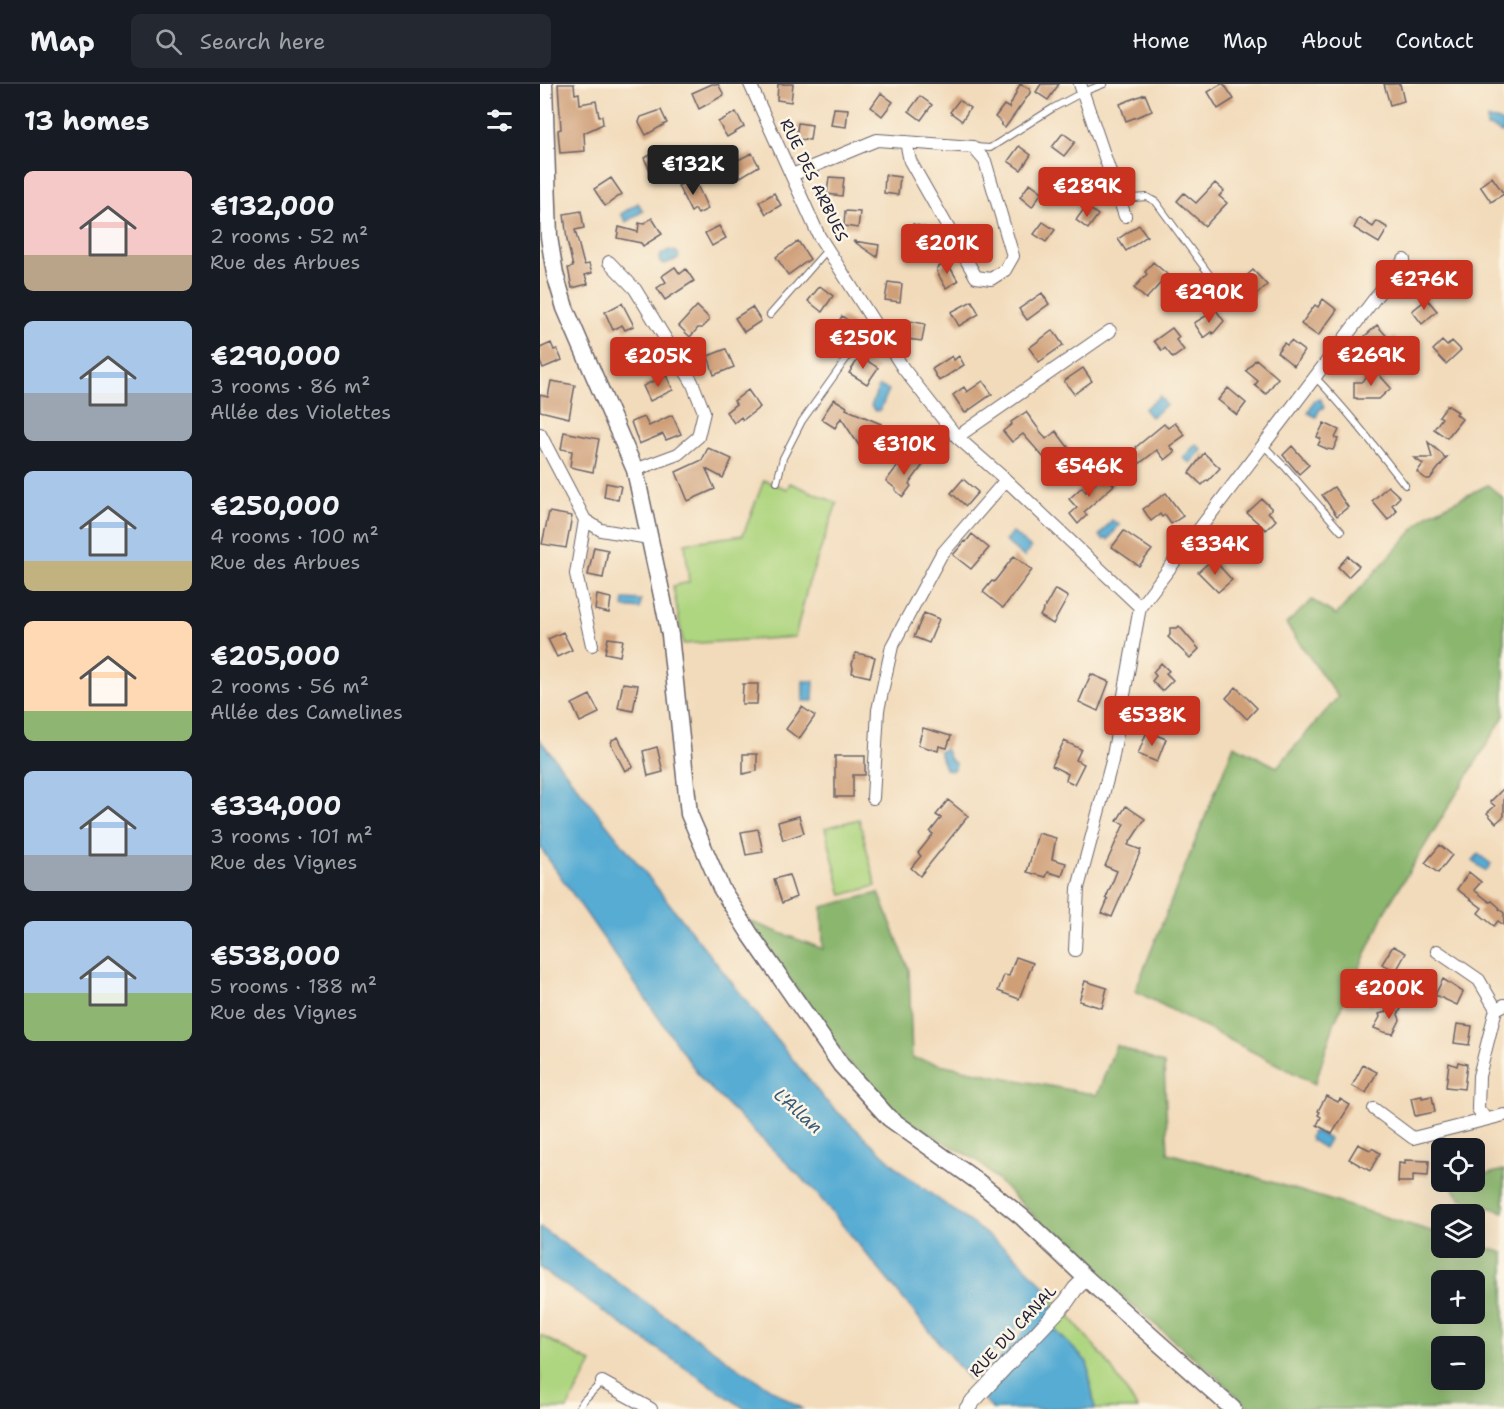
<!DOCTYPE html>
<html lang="en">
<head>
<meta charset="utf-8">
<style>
  :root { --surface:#171b24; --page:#242831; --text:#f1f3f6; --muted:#9ea1a6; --line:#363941; --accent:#c8321e }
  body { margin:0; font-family:"Shantell Sans",sans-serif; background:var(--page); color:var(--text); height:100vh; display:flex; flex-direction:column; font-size:22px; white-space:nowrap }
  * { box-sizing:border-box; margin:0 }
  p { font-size:20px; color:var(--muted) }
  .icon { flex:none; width:33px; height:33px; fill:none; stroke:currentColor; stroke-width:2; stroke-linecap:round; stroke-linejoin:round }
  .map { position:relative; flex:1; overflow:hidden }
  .drawer { display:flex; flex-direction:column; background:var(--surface); width:540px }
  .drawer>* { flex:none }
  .buttons { position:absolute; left:891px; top:1054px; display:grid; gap:12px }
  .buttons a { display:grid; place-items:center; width:54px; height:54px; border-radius:9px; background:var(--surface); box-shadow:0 6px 24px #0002; font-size:30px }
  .price { position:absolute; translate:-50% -51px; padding:0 14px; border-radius:6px; background:var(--accent); color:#fff; font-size:20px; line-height:39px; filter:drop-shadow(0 2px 3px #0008) }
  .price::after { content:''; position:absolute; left:50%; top:36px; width:18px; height:14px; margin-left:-9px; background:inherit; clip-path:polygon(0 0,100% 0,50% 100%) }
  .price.on { background:#222; color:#fff }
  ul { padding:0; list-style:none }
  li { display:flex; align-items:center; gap:18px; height:150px; padding:0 24px }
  li span { display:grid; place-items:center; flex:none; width:168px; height:120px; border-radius:9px; color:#555 }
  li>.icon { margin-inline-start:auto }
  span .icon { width:72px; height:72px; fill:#fffc; stroke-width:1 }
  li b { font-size:26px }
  h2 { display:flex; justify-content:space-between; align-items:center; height:72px; padding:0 24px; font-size:26px }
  header { display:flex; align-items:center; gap:36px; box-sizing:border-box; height:84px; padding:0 30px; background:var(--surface); border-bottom:2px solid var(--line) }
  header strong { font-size:28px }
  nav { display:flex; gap:33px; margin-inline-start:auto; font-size:21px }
  .search { width:420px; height:54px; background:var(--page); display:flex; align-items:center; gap:15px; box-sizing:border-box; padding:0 21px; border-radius:9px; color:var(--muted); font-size:22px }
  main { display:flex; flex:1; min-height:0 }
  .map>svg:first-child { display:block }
</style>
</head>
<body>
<header>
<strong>Map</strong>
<div class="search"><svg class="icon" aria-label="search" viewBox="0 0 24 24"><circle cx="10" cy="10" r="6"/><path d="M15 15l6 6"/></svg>Search here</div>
<nav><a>Home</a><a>Map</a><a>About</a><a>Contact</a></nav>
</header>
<main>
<section class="drawer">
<h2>13 homes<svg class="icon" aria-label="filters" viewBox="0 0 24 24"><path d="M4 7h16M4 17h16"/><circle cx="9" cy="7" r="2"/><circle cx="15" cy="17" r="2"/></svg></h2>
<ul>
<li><span style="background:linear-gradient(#f6c9c9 70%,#b9a48a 0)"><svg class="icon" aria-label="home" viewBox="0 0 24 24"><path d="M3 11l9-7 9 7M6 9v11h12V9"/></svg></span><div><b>€132,000</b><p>2 rooms · 52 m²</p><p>Rue des Arbues</p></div></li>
<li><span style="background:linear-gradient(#a9c7e8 60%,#9aa5b1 0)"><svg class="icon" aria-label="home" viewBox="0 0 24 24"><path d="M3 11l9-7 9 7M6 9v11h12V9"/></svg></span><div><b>€290,000</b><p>3 rooms · 86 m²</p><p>Allée des Violettes</p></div></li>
<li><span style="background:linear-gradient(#a9c7e8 75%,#c2b280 0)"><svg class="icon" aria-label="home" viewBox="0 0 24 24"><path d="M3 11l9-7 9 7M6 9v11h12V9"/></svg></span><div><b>€250,000</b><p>4 rooms · 100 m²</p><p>Rue des Arbues</p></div></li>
<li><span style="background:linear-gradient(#ffd9b3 75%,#8fb573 0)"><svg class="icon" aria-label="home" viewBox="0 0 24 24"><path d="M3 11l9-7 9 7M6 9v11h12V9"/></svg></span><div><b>€205,000</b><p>2 rooms · 56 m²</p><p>Allée des Camelines</p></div></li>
<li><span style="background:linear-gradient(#a9c7e8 70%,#9aa5b1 0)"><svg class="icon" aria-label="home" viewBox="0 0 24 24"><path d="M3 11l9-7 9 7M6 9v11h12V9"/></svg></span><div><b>€334,000</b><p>3 rooms · 101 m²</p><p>Rue des Vignes</p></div></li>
<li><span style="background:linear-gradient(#a9c7e8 60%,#8fb573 0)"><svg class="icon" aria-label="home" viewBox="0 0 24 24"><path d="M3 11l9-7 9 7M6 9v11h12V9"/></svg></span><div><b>€538,000</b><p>5 rooms · 188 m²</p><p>Rue des Vignes</p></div></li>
</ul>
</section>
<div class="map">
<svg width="964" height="1325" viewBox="0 0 964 1325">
  <rect width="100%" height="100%" fill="#fcf5e5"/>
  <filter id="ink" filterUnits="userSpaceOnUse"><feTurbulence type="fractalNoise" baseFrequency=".0167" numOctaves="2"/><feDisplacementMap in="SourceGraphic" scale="12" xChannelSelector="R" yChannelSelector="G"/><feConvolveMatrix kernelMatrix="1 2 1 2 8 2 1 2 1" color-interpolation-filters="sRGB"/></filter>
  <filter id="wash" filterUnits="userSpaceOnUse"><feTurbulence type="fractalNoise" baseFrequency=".008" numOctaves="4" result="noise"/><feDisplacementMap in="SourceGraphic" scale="24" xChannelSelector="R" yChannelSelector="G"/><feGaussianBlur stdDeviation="1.35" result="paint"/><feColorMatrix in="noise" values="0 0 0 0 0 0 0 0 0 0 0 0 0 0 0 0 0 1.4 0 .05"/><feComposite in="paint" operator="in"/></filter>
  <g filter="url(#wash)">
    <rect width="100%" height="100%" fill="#f2dbbb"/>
    <path fill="#aed57f" stroke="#687c5d" stroke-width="1.5" d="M224 396 247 405 250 399 297 419 268 501 255 553 143 560 133 502 149 498 145 459 203 451Z
      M319 735 336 802 302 811 285 744Z
      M511 1210 566 1276 598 1325H555L547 1278 515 1246Z
      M0 1251 52 1279 27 1325H0Z"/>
    <path fill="#8ab66e" stroke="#566c54" stroke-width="1.5" fill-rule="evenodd" d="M948 401 964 415V632L848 822 795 937 775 1000 595 907 694 661 737 683 798 613 746 540 772 516 796 531 887 431Z
      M339 809 369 886 372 974 451 991 557 1011 576 961 624 980 628 1069 718 1094 901 1150 902 1164H934L935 1160 964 1169V1325H711L680 1296 537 1174 438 1077 359 1032 312 983 209 837 283 865 282 823ZM902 1197H934V1230H902ZM902 1263H934V1296H902Z
      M964 1086V1128L920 1114 910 1099 934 1098 935 1093Z"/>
    <path fill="#56acd3" stroke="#3c6787" stroke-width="1.5" d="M947 35 957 36 964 40 963 49H961L953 44 947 43Z
      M98 119 103 127 86 138 81 130Z
      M129 166 137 168 139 172 138 175 125 180 121 179 119 177 121 170Z
      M339 302 349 306 340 326 336 327 331 322Z
      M620 312 626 321 611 333 604 325Z
      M781 315 784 324 780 325 776 333 768 329 774 317Z
      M380 353 382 363 365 367 362 357Z
      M656 360 662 366 650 379 643 374Z
      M559 370 565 377 553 387 547 385V380Z
      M572 436 579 441 568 456 566 454 564 456 559 452Z
      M472 448 491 464 484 473 465 457Z
      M84 515 101 516 100 525 83 523Z
      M263 597H274L273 617H263Z
      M0 656 284 1015 364 1090 472 1169 511 1209 515 1246 547 1278 555 1325H452L433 1300 273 1105 162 996 0 763Z
      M405 665 407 668 409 674 416 680 415 684 411 687 405 685 400 671V667Z
      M938 770 951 780 946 787 933 777Z
      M839 902 843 905V910L836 913 832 919 826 918 825 915 828 907Z
      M775 1047 789 1055 784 1064 771 1056 770 1053 772 1048Z
      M0 1143 200 1285 262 1325H205L0 1184Z"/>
    <path fill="#f2dbbb" d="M513 1207 514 1214 431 1302 428 1298Z"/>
    <g id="blocks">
      <path fill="#cf9f78" d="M18 0H34L35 10 39 9 40 20 56 17 59 32H62L63 40 44 49 45 67 20 69 18 46 21 45Z
        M172 0H178L184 11 159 25 152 9Z
        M238 0H253L251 18 237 16Z
        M480 0 490 5V9L465 44 461 41 462 39 455 33 464 21 469 24Z
        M501 0H519L508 16 496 8Z
        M681 0H684L694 15 678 25 668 8Z
        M844 0H860L864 17 850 21Z
        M341 9 353 18 342 32 331 23Z
        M605 10 612 27 586 37 580 20Z
        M380 12 392 21 381 36 369 27Z
        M419 16 430 24 422 37 410 28Z
        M294 24 308 25 306 43 291 41Z
        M121 26 127 39 106 51 99 38 101 33Z
        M196 28 204 43 187 53 178 38Z
        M258 39 272 41 270 56 256 55Z
        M523 49 535 58 524 72 512 63Z
        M479 62 491 71 481 86 468 77Z
        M126 63 133 78 127 81 130 86 114 94 104 74Z
        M212 69 219 82 194 97 184 80 196 73 198 76Z
        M345 91 360 93 358 111 344 109Z
        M289 93 304 94 302 112 287 110Z
        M952 93 964 110 951 118 940 102Z
        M71 94 82 110 65 122 54 105Z
        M154 94 168 125 158 130 155 125 151 128 138 102Z
        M490 99 502 108 492 123 480 113Z
        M675 99 684 107 679 112 687 119 665 142 637 117 644 109 656 119Z
        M234 109 241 121 226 130 219 118Z
        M546 122 558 131 548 145 536 136Z
        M41 127 44 144 35 146 44 181 49 180 52 189 45 191 48 200 32 204 28 184 33 183 27 156 24 130Z
        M305 127 320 128 318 144 304 142Z
        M112 134 122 150 103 162 101 159 77 154 79 143 98 148 99 139 103 140Z
        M819 134 833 143 837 137 848 144 839 159 814 144Z
        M503 138 515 146 506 158 494 150Z
        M373 140 391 145 385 168 367 164Z
        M599 141 607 152 586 167 578 155Z
        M179 142 186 154 172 162 165 149Z
        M258 157 270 175 248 191 236 173Z
        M313 157 339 161 337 173Z
        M407 178 418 197 406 204 397 188V184Z
        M613 178 628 191 606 215 594 204 607 190 605 188Z
        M135 183 140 190 146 185 154 197 125 216 117 204 126 198 122 192Z
        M713 186 727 201 707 219 696 208 707 198 703 195Z
        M348 198 362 200 360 218 345 216Z
        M280 202 293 212 282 228 268 217Z
        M502 209 509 220 487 236 479 225Z
        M783 215 797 226 778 252 761 240 775 221 778 223Z
        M887 215 897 227 882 240 872 227Z
        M432 217 439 230 419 242 411 228Z
        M82 219 94 242 85 246 82 241 73 246 65 228Z
        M157 222 168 233 169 237 162 244H158L150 253 139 242Z
        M212 223 221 237 204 248 195 234Z
        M676 226 684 237 673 250 672 248 664 254 654 239Z
        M302 232 313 240 302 257 291 250Z
        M370 237 385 240 382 257 367 255Z
        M837 241 850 256 854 253 867 268 857 276 848 267 843 272 825 252Z
        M632 244 639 253 636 256 644 266 633 274 625 264 622 267 614 257Z
        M513 246 523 261 499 278 489 264Z
        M751 257 764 267 754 282 737 268 744 259 747 261Z
        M902 257 907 262 912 257 921 266 906 280 893 266Z
        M99 258 109 275 90 284 81 266Z
        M11 259 14 266 17 265 22 276 3 284 0 278V264Z
        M186 265 194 283 174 291 168 272Z
        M320 272 338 284 327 300 309 289Z
        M412 272 414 276 419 272 424 281 399 297 392 285Z
        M716 275 738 294 726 310 715 301 718 297 706 287Z
        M543 284 552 297 534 310 524 297Z
        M835 286 851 304 839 315H817V314H814V298H821Z
        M126 291 133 306 110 317 103 302Z
        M11 297 35 301 29 334 0 327V311L8 313Z
        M443 297 452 310 425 329 413 311 424 303 427 308Z
        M688 304 706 319 697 331 678 316Z
        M208 306 220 323 203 336 201 333 194 339 186 328 196 320 194 317Z
        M294 315 307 323 306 325 341 340 332 358 329 357 320 363 301 334 295 344 281 335Z
        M907 321 918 328 916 330 922 335 907 354 894 345 902 334 899 332Z
        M486 328 506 355 516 347 531 367 523 374 517 366 505 375 483 350 472 358 463 347 472 340 471 338Z
        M132 331 141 350 126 356 123 350 99 360 91 338 104 333 109 342Z
        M635 339 645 351 630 362 635 368 625 376 617 366 599 380 591 369 597 364 596 363 624 340 628 344Z
        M784 339 799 346 795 354 798 355 793 366 787 365 778 361 781 355 777 353Z
        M24 348 59 355 53 388 30 383 32 367 21 365Z
        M888 358 903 371 904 374 907 373 890 395H886L877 388 883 380 874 374H892Z
        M752 362 769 381 759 390 743 371Z
        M168 364 192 375 183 394 166 385 175 405 148 417 136 388 162 376Z
        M664 369 680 384 668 397 667 396 662 401 649 389Z
        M372 373 383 381 369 400 371 402 363 413 355 406 356 405 346 397 363 375 368 379Z
        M565 391 574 401 544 428 547 431 538 440 530 430 537 424 529 415 542 403 546 408Z
        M423 395 438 408 426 422 411 409Z
        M66 399 81 402 78 416 64 413Z
        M848 402 860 413 852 421 857 427 848 436 832 417Z
        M794 403 808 423 797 432 782 411Z
        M626 409 643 432 631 440 625 431 622 433 620 430 611 437 603 425Z
        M722 415 732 425 728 428 736 436 726 446 707 429Z
        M9 428 32 432 26 464 2 460Z
        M584 447 612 466 599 482 572 463Z
        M432 450 449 464 431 485 413 471 425 457 426 458Z
        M54 463 68 466 63 494 48 491Z
        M474 472 492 486 463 524 443 508 452 497 454 498Z
        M808 472 819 482 808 493 798 483Z
        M673 475 692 496 678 508 658 488Z
        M515 505 528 513 513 540 500 532Z
        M57 511 71 514 69 529 55 526Z
        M384 529 399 535 389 559 374 553Z
        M639 542 659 565 650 574 628 553 630 551V544H637Z
        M23 548 32 566 17 573 8 555Z
        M68 554 83 556 80 572 65 569Z
        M316 569 335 573 330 593 312 589 313 584 312 580Z
        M621 579 629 587 626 589 633 596 622 607 612 597 616 592 613 588Z
        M551 590 569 598 558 627 539 618Z
        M83 599 98 601 93 627 78 624Z
        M203 600H218L217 620H202Z
        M696 603 717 624 707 635 686 614Z
        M50 611 59 629 40 638 32 620Z
        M262 623 275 632 259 655 246 645Z
        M383 644 411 652 407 664 399 662 398 667 378 661Z
        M611 649 626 655 617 678 598 670 606 650Z
        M78 653 93 683 85 687 71 660 72 656Z
        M524 657 541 665 536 676 544 680 534 700 526 696 528 690 512 682Z
        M117 663 123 688 108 692 103 667Z
        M203 670H217V687L203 690Z
        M295 672H325V691H313V713H295Z
        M964 704V732L956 739 947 729 955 722 950 718Z
        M408 716 428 732 380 792 371 784 381 772 378 769 393 750 390 748 401 734 396 731Z
        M586 722 605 735 588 761 601 766 572 833 562 829 568 815 566 814 577 787 565 782 584 740 577 737Z
        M259 732 264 749 243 756 238 738Z
        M218 745 223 768 206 771 201 748Z
        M498 749 516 754 512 775 526 779 522 792 508 788 506 793 487 788Z
        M900 761 912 771 898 789 885 779Z
        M929 788 941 798 934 806 950 818 952 817 960 824 959 825 964 829V841L958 837 954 842 938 829 942 824 917 805Z
        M249 791 256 813 242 819 234 795Z
        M853 862 866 869 856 887 842 880Z
        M476 873 493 879 479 915 458 907 464 891 469 892Z
        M903 895 923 908 917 921 895 911Z
        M545 897 567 904 562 924 539 917Z
        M850 920 861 925 858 930 860 936 853 950 844 948 834 944 840 933 839 930 846 928Z
        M917 940 932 942 929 961 914 959Z
        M918 978 927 980 924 1005 906 1003 909 979 917 982Z
        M823 981 837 988 826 1009 812 1002Z
        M786 1012 798 1018 800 1015 810 1021 792 1050 777 1041 781 1033 778 1031 780 1028 778 1027Z
        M882 1012V1014L892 1012 895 1028 875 1032 871 1014Z
        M818 1060 828 1065 831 1066 832 1064 840 1069 830 1087 809 1075Z
        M865 1076 889 1077 888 1092 873 1091V1098H858L859 1079 865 1080Z"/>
    </g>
  </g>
  <g filter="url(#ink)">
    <use href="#blocks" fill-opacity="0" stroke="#6b6368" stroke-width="1.5"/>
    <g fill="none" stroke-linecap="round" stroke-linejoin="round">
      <g stroke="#6b6368" stroke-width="8">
        <path id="service" d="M434 63 450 64 513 24 543 8 564 0
          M580 115 607 113 616 118 691 220
          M230 231 287 166
          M775 293C808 327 836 364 865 401
          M723 361 746 384 801 447
          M237 398 243 374 262 337 314 264 334 240
          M38 1325 44 1316 62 1298"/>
      </g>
      <g stroke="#6b6368" stroke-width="14">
        <path id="minor" d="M210 0 279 152 363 284 417 353 466 396 600 523
          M540 0 585 132
          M252 91 337 56 433 63 445 77 473 172 465 186 451 195 436 193 370 77 366 58
          M69 178 95 205 152 298 164 328 158 353 138 370 95 386
          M0 350 45 436 61 446 109 454
          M417 353 570 247
          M45 436 36 490 52 561
          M333 714 338 626 352 562 401 471 466 396
          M535 866 538 804 572 677 600 523 864 176
          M897 867 939 896 956 925
          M834 1025 873 1054 964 1031
          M946 1035 938 1025 939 992 956 925 964 921
          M62 1298 111 1325"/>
      </g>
      <g stroke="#6b6368" stroke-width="17">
        <path id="tertiary" d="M427 1325 433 1317 526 1218 535 1205 546 1194"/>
      </g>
      <g stroke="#6b6368" stroke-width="19">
        <path id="secondary" d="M4 0 9 153 15 190 25 224 95 386 121 507 130 551 149 730 181 804 210 850 301 981 349 1034 437 1097 482 1133 546 1194 693 1325"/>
      </g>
      <use href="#service" stroke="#fff" stroke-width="6"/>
      <use href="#minor" stroke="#fff" stroke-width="12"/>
      <use href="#tertiary" stroke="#fff" stroke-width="15"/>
      <use href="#secondary" stroke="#fff" stroke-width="16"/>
    </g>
  </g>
  <g text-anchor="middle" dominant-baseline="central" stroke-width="5" stroke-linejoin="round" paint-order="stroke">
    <g font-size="16" fill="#22223b" stroke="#fcf5e5">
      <text transform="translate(274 96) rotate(64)">RUE DES ARBUES</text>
      <text transform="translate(473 1247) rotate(-47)">RUE DU CANAL</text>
    </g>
    <g font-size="18" font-style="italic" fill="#375978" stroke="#fcf5e5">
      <text transform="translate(258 1027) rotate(42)">L'Allan</text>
    </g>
  </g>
</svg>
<div class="buttons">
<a><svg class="icon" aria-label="locate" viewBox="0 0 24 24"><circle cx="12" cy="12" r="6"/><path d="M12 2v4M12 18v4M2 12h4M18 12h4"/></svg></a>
<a><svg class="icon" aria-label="layers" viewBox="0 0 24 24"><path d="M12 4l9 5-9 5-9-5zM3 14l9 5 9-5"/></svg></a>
<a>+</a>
<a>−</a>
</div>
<b class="price on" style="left:153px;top:112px">€132K</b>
<b class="price" style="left:547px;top:134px">€289K</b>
<b class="price" style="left:407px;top:191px">€201K</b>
<b class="price" style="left:884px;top:227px">€276K</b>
<b class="price" style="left:669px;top:240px">€290K</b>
<b class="price" style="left:323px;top:286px">€250K</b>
<b class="price" style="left:831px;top:303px">€269K</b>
<b class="price" style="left:118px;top:304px">€205K</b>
<b class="price" style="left:364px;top:392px">€310K</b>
<b class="price" style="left:549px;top:414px">€546K</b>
<b class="price" style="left:675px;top:492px">€334K</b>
<b class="price" style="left:612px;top:663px">€538K</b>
<b class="price" style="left:849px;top:936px">€200K</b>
</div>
</main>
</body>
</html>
